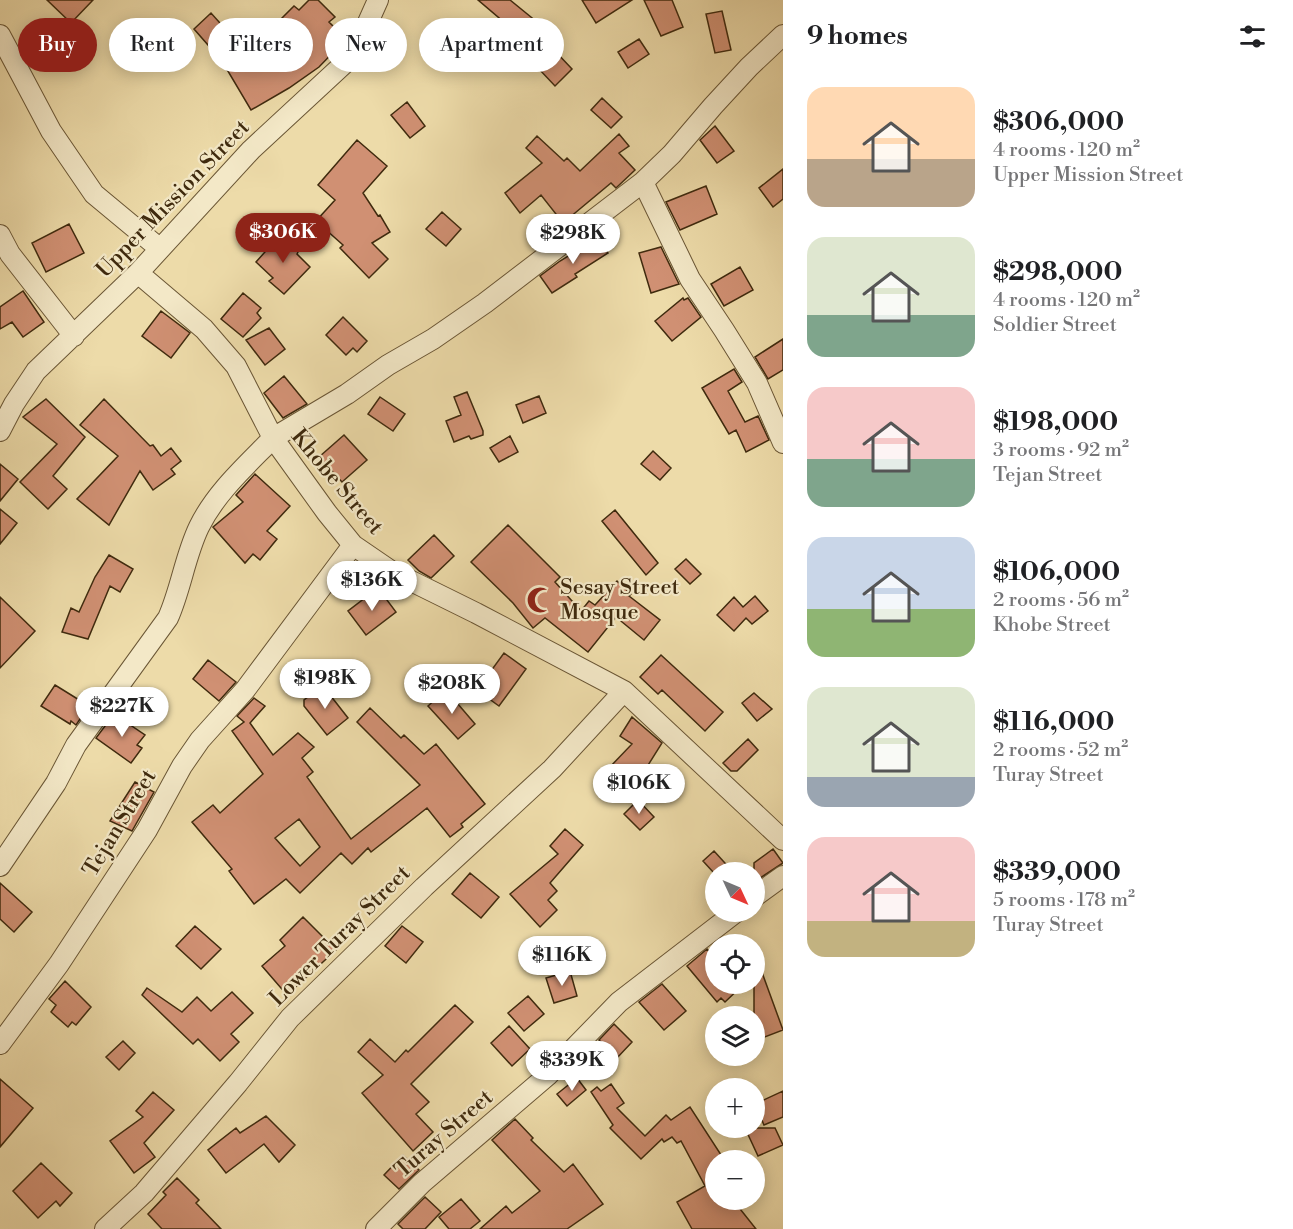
<!DOCTYPE html>
<html lang="en">
<head>
<meta charset="utf-8">
<style>
  :root { --surface:#fff; --page:#f6f6f6; --text:#202124; --muted:#757577; --accent:#8f2418 }
  body { margin:0; font-family:"Libre Bodoni",serif; background:var(--page); color:var(--text); height:100vh; display:flex; flex-direction:column; font-size:22px; white-space:nowrap }
  * { box-sizing:border-box; margin:0 }
  p { font-size:20px; color:var(--muted) }
  .icon { flex:none; width:33px; height:33px; fill:none; stroke:currentColor; stroke-width:2; stroke-linecap:round; stroke-linejoin:round }
  .map { position:relative; flex:1; overflow:hidden }
  .side { display:flex; flex-direction:column; background:var(--surface); width:510px }
  .side>* { flex:none }
  .top-card { position:absolute; left:18px; top:18px; width:570px; height:54px; display:flex; gap:12px }
  .needle { width:39px; rotate:134deg }
  .tools { position:absolute; left:705px; top:862px; display:grid; gap:12px }
  .tools a { display:grid; place-items:center; width:60px; height:60px; border-radius:50%; background:var(--surface); box-shadow:0 3px 15px #0003; font-size:30px }
  .price { position:absolute; translate:-50% -51px; padding:0 14px; border-radius:21px; background:#fff; color:#222; font-size:20px; line-height:39px; filter:drop-shadow(0 2px 3px #0008) }
  .price::after { content:''; position:absolute; left:50%; top:36px; width:18px; height:14px; margin-left:-9px; background:inherit; clip-path:polygon(0 0,100% 0,50% 100%) }
  .price.selected { background:var(--accent); color:#fff }
  ul { padding:0; list-style:none }
  li { display:flex; align-items:center; gap:18px; height:150px; padding:0 24px }
  li span { display:grid; place-items:center; flex:none; width:168px; height:120px; border-radius:18px; color:#555 }
  li>.icon { margin-inline-start:auto }
  span .icon { width:72px; height:72px; fill:#fffc; stroke-width:1 }
  li b { font-size:26px }
  h2 { display:flex; justify-content:space-between; align-items:center; height:72px; padding:0 24px; font-size:26px }
  .tag { padding:0 21px; border-radius:27px; background:var(--surface); box-shadow:0 3px 15px #0003; font-size:21px; line-height:54px }
  .tag.selected { background:var(--accent); color:#fff }
  main { display:flex; flex:1; min-height:0 }
  .map>svg:first-child { display:block }
</style>
</head>
<body>
<main>
<div class="map">
<svg width="783" height="1229" viewBox="0 0 783 1229">
  <rect width="100%" height="100%" fill="#eddba9"/>
  <filter id="stains"><feTurbulence type="fractalNoise" baseFrequency=".00333" numOctaves="4"/><feColorMatrix values="0 0 0 0 .2 0 0 0 0 .09 0 0 0 0 .02 0 0 0 .5 -.17"/></filter>
  <radialGradient id="worn" r=".72"><stop offset=".6" stop-color="#630" stop-opacity="0"/><stop offset="1" stop-color="#630" stop-opacity=".3"/></radialGradient>
  <path fill="#d09073" stroke="#3f2a0e" stroke-width="1.5" fill-rule="evenodd" d="M47 0H93L71 23Z
    M309 0H318L335 17 329 22 346 39 319 67 289 88 251 110 222 61 194 29 211 13 254 61 293 32 280 20 294 6 299 10Z
    M478 0H510L542 26 537 32 572 69 555 86 505 33 511 28Z
    M582 0H632L596 23Z
    M644 0H672L683 27 661 36Z
    M722 11 731 50 715 53 706 14Z
    M639 39 649 54 628 68 618 52Z
    M602 98 622 117 611 128 591 110Z
    M407 102 425 126 410 138 391 115Z
    M715 126 734 151 717 163 700 140Z
    M619 134 629 146 619 153 635 170 616 188 611 183 563 223 541 195 520 213 505 193 542 163 526 148 537 136 564 161 567 158 580 171Z
    M357 140 387 166 363 193 378 216 380 215 390 232 372 243 388 259 369 278 340 248 343 245 316 221 335 200 318 185Z
    M783 169V199L773 207 759 188Z
    M706 186 717 214 680 230 666 202Z
    M442 212 461 229 446 246 426 229Z
    M69 224 84 253 46 272 32 243Z
    M281 234 299 250 297 254 310 267 284 294 269 281 273 278 256 262Z
    M598 238 608 253 575 274 577 277 552 293 540 276 560 261Z
    M661 247 679 284 651 293 639 253Z
    M740 267 753 290 724 306 711 284Z
    M23 291 44 322 23 337 12 322 0 329V307Z
    M243 293 261 308 257 313 261 318 243 337 221 319Z
    M683 298 684 300 688 298 701 317 672 341 655 321Z
    M161 311 190 333 171 358 142 336Z
    M343 317 367 341 357 352 353 348 346 355 326 335Z
    M269 328 285 349 265 365 246 340Z
    M783 339V370L768 379 755 357Z
    M734 369 742 382 728 391 745 422 758 416 769 440 746 452 736 430 729 434 702 388Z
    M284 376 307 404 283 418 264 393Z
    M467 392 483 431V435L471 439 469 436 454 442 446 421 461 415 454 397Z
    M539 396 546 413 523 423 516 405Z
    M380 397 405 414 393 431 368 414Z
    M46 399 85 437 53 476 67 489 48 509 20 482 57 444 23 417Z
    M104 399 150 446 153 445 161 456 171 448 181 461 171 469 175 474 153 490 140 471 109 525 77 499 118 456 80 425Z
    M344 435 367 460 342 482 319 457Z
    M510 436 518 452 499 462 490 448Z
    M653 451 671 468 660 480 641 464Z
    M0 464 18 479 0 501Z
    M255 474 290 506 267 531 277 539 260 560 253 554 245 563 213 527 243 502 236 495Z
    M0 509 17 523 0 544Z
    M615 510 658 563 646 575 602 521Z
    M508 525 560 577 555 582 581 611 589 601 595 605 617 581 631 594 629 596 660 620 644 640 616 617 588 652 545 618 533 628 513 603 471 562Z
    M434 535 454 556 431 578 419 571 408 560Z
    M109 555 133 569 120 592 110 586 88 639 62 632 71 608 79 612 95 577Z
    M686 559 701 574 690 584 675 569Z
    M378 588 396 612 366 635 348 611Z
    M755 596 768 611 752 624 746 618 734 631 717 615 734 597 743 607Z
    M0 597 35 631 0 668Z
    M504 653 526 669 499 706 477 690Z
    M661 655 723 712 705 731 662 690 658 694 640 677Z
    M208 660 236 682 219 701 193 679Z
    M55 685 89 706 76 725 71 721 70 724 41 706Z
    M323 686 348 718 327 735 304 706V700Z
    M446 690 475 724 458 739 428 706Z
    M754 693 772 709 757 721 742 703Z
    M254 698 265 706 250 723 273 755 298 733 314 747 302 758 313 772 307 777 351 839 420 785 357 722 370 708 401 738 404 735 424 754 436 744 485 804 461 824 463 827 450 837 427 808 371 852 368 848 352 864 341 853 300 893 286 879 254 904 229 871 232 869 192 822 213 805 220 813 263 774 232 731 244 722 237 716ZM299 819 320 847 300 866 275 838Z
    M114 714 145 735 137 745 142 748 131 763 96 738Z
    M632 717 662 743 645 770 649 774 632 792 608 769 632 744 620 736Z
    M748 739 758 750 737 771H731L723 763Z
    M135 782 154 792 132 831 110 821Z
    M638 800 654 817 640 830 624 814Z
    M565 829 583 845 550 883 557 891 548 900 557 910 540 927 510 894 558 854 550 846Z
    M773 849 783 863 754 882V863Z
    M714 851 734 873H714L703 861Z
    M470 873 499 897 481 918 452 894Z
    M0 883 32 912 14 932 0 919Z
    M303 917 336 950 287 995 262 966 285 946 280 940Z
    M195 926 221 949 201 969 176 946Z
    M402 926 423 942 406 963 385 946Z
    M707 949 716 959V984H744L725 1002 721 998 717 1002 687 966Z
    M756 956 783 1030 754 1041V957Z
    M570 971 577 996 554 1003 546 978Z
    M65 981 91 1007 76 1025 72 1022 68 1027 51 1012 56 1005 49 999Z
    M662 984 686 1011 664 1030 639 1002Z
    M147 988 182 1012 197 997 211 1011 232 992 253 1013 231 1034 239 1042 220 1061 198 1039 193 1044 142 995Z
    M528 996 544 1014 524 1031 508 1013Z
    M455 1005 473 1022 411 1084 429 1102 416 1114 433 1132 413 1151 362 1093 383 1075 358 1052 370 1039 395 1062 406 1050 408 1052Z
    M614 1024 632 1042 617 1058 599 1040Z
    M509 1026 530 1049 512 1066 491 1043Z
    M123 1041 135 1053 119 1070 106 1057Z
    M577 1078 586 1090 567 1106 557 1094Z
    M0 1079 33 1108 0 1147Z
    M611 1084 624 1103 617 1108 645 1136 666 1115 671 1120 690 1107 725 1161H716V1200H733L756 1229H692L677 1202 705 1186 681 1141 677 1143 672 1137 664 1142 662 1139 641 1159 610 1128 613 1125 591 1092 597 1087 601 1091Z
    M783 1091V1117L764 1125 755 1104Z
    M153 1092 174 1110 144 1143 155 1157 134 1173 110 1141 143 1117 136 1111Z
    M266 1116 295 1145 279 1162 264 1144 226 1173 208 1150 236 1128 240 1133Z
    M515 1119 533 1138 531 1140 564 1172 573 1164 603 1204 567 1229H480L506 1206 512 1213 540 1191 492 1140Z
    M745 1128H775L783 1145 758 1156Z
    M403 1155 419 1170 399 1189 384 1175Z
    M41 1163 72 1193 60 1206 56 1201 38 1218 13 1191Z
    M177 1178 199 1200 196 1203 221 1229H162L148 1214 166 1195 163 1192Z
    M425 1197 441 1212 425 1229H403L398 1224Z
    M461 1199 480 1221 470 1229H449L439 1217Z"/>
  <g fill="none" stroke-linecap="round" stroke-linejoin="round">
    <g stroke="#6a5635" stroke-width="22">
      <path id="minor" d="M0 35 51 131 94 194 159 248
        M643 182 690 279 724 330 757 383 783 443
        M0 235 10 254 74 336
        M138 273 204 329 236 366 273 438 347 394 388 365 433 339 485 303 643 182 672 154 713 106 749 67 783 35
        M0 431 14 404 36 371 138 273 251 150 346 62 361 38 378 0
        M0 866 56 783 76 745 168 618C181 589 185 556 199 527 216 492 247 465 273 438L327 513 353 545 391 571 476 613 624 691 783 840
        M754 897 783 876
        M0 1044 59 964 147 830 182 766 200 740 245 690 353 545
        M105 1229 144 1193 238 1083 290 1018 424 887 552 769 624 691
        M376 1229 422 1183 547 1076 619 1002 736 912"/>
    </g>
    <use href="#minor" stroke="#f3e8c7" stroke-width="20"/>
  </g>
  <defs>
    <g id="mosque-bare" transform="scale(2.07)"><path d="M3.5-4.9A6 6 0 1 0 3.5 4.9A5 5 0 1 1 3.5-4.9Z" fill="#8f2418" stroke="#f3e8c7" stroke-width="2.5" paint-order="stroke"/></g>
  </defs>
  <g fill-rule="evenodd">
    <use href="#mosque-bare" x="540" y="600"/>
  </g>
  <g text-anchor="middle" dominant-baseline="central" stroke-width="4.5" stroke-linejoin="round" paint-order="stroke">
    <g font-size="22" fill="#3f2a0e" stroke="#f3e8c7">
      <text transform="translate(173 199) rotate(-46)">Upper Mission Street</text>
      <text transform="translate(337 482) rotate(50)">Khobe Street</text>
      <text transform="translate(120 823) rotate(-59)">Tejan Street</text>
      <text transform="translate(340 936) rotate(-45)">Lower Turay Street</text>
      <text transform="translate(444 1134) rotate(-41)">Turay Street</text>
    </g>
    <g font-size="22" fill="#3f2a0e" stroke="#f3e8c7" text-anchor="start">
      <text x="560" y="587">Sesay Street<tspan x="560" dy="25">Mosque</tspan></text>
    </g>
  </g>
  <rect width="100%" height="100%" filter="url(#stains)"/>
  <rect width="100%" height="100%" fill="url(#worn)"/>
</svg>
<div class="tools">
<a><svg class="needle" viewBox="-14 -14 28 28"><path d="M0-13l5 13h-10z" fill="#e53935"/><path d="M0 13l5-13h-10z" fill="#757577"/></svg></a>
<a><svg class="icon" aria-label="locate" viewBox="0 0 24 24"><circle cx="12" cy="12" r="6"/><path d="M12 2v4M12 18v4M2 12h4M18 12h4"/></svg></a>
<a><svg class="icon" aria-label="layers" viewBox="0 0 24 24"><path d="M12 4l9 5-9 5-9-5zM3 14l9 5 9-5"/></svg></a>
<a>+</a>
<a>−</a>
</div>
<b class="price selected" style="left:283px;top:264px">$306K</b>
<b class="price" style="left:573px;top:265px">$298K</b>
<b class="price" style="left:372px;top:612px">$136K</b>
<b class="price" style="left:325px;top:710px">$198K</b>
<b class="price" style="left:452px;top:715px">$208K</b>
<b class="price" style="left:122px;top:738px">$227K</b>
<b class="price" style="left:639px;top:815px">$106K</b>
<b class="price" style="left:562px;top:987px">$116K</b>
<b class="price" style="left:572px;top:1092px">$339K</b>
<div class="top-card">
<a class="tag selected">Buy</a>
<a class="tag">Rent</a>
<a class="tag">Filters</a>
<a class="tag">New</a>
<a class="tag">Apartment</a>
</div>
</div>
<section class="side">
<h2>9 homes<svg class="icon" aria-label="filters" viewBox="0 0 24 24"><path d="M4 7h16M4 17h16"/><circle cx="9" cy="7" r="2"/><circle cx="15" cy="17" r="2"/></svg></h2>
<ul>
<li><span style="background:linear-gradient(#ffd9b3 60%,#b9a48a 0)"><svg class="icon" aria-label="home" viewBox="0 0 24 24"><path d="M3 11l9-7 9 7M6 9v11h12V9"/></svg></span><div><b>$306,000</b><p>4 rooms · 120 m²</p><p>Upper Mission Street</p></div></li>
<li><span style="background:linear-gradient(#dfe7d0 65%,#7fa58c 0)"><svg class="icon" aria-label="home" viewBox="0 0 24 24"><path d="M3 11l9-7 9 7M6 9v11h12V9"/></svg></span><div><b>$298,000</b><p>4 rooms · 120 m²</p><p>Soldier Street</p></div></li>
<li><span style="background:linear-gradient(#f6c9c9 60%,#7fa58c 0)"><svg class="icon" aria-label="home" viewBox="0 0 24 24"><path d="M3 11l9-7 9 7M6 9v11h12V9"/></svg></span><div><b>$198,000</b><p>3 rooms · 92 m²</p><p>Tejan Street</p></div></li>
<li><span style="background:linear-gradient(#c9d6e8 60%,#8fb573 0)"><svg class="icon" aria-label="home" viewBox="0 0 24 24"><path d="M3 11l9-7 9 7M6 9v11h12V9"/></svg></span><div><b>$106,000</b><p>2 rooms · 56 m²</p><p>Khobe Street</p></div></li>
<li><span style="background:linear-gradient(#dfe7d0 75%,#9aa5b1 0)"><svg class="icon" aria-label="home" viewBox="0 0 24 24"><path d="M3 11l9-7 9 7M6 9v11h12V9"/></svg></span><div><b>$116,000</b><p>2 rooms · 52 m²</p><p>Turay Street</p></div></li>
<li><span style="background:linear-gradient(#f6c9c9 70%,#c2b280 0)"><svg class="icon" aria-label="home" viewBox="0 0 24 24"><path d="M3 11l9-7 9 7M6 9v11h12V9"/></svg></span><div><b>$339,000</b><p>5 rooms · 178 m²</p><p>Turay Street</p></div></li>
</ul>
</section>
</main>
</body>
</html>
